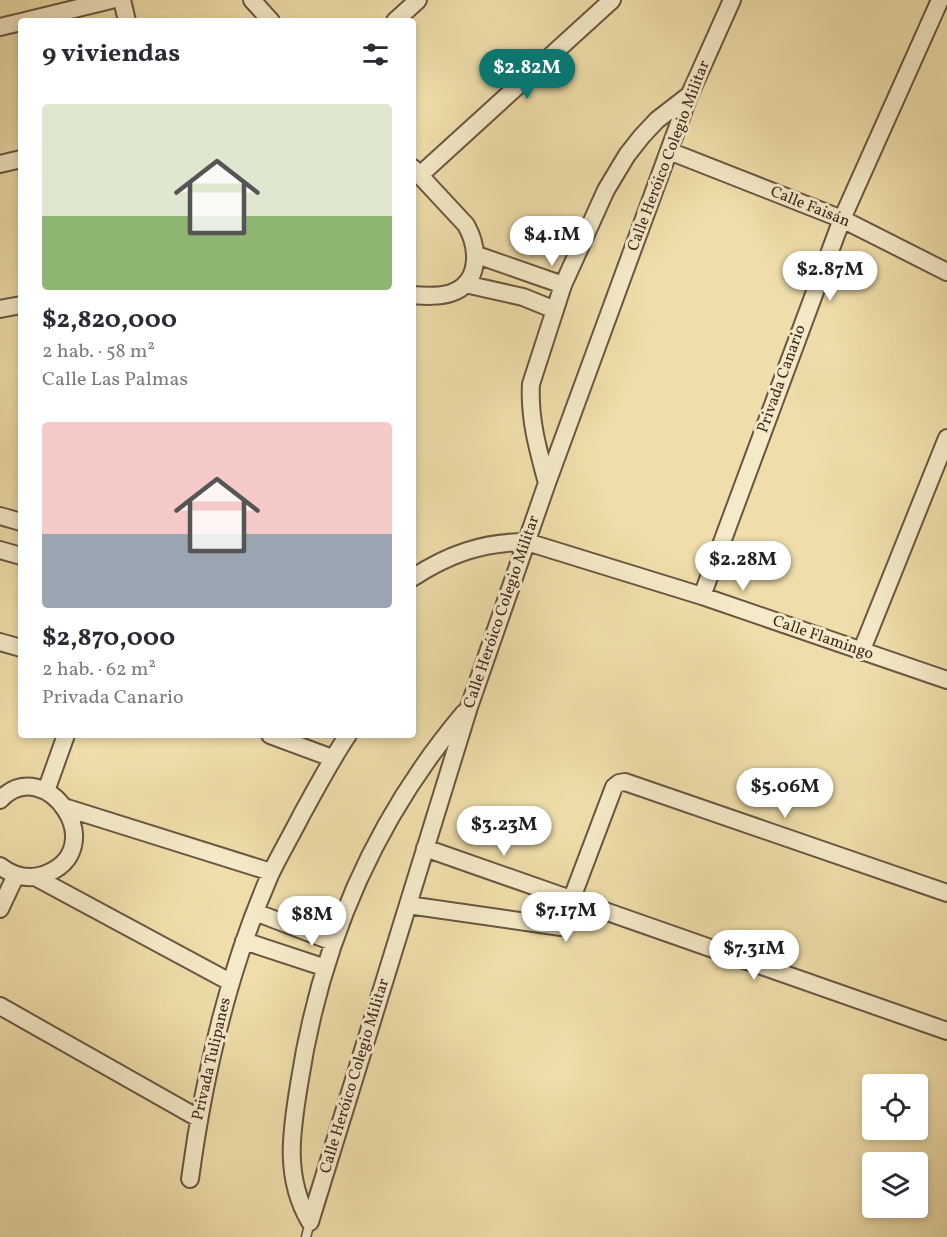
<!DOCTYPE html>
<html lang="es">
<head>
<meta charset="utf-8">
<style>
  :root { --surface:#fff; --page:#f2f2f3; --text:#2b2b33; --muted:#7c7c81; --accent:#0f766e }
  body { margin:0; font-family:Vollkorn,serif; background:var(--page); color:var(--text); height:100vh; display:flex; flex-direction:column; font-size:22px; white-space:nowrap }
  * { box-sizing:border-box; margin:0 }
  p { font-size:20px; color:var(--muted) }
  .icon { flex:none; width:33px; height:33px; fill:none; stroke:currentColor; stroke-width:2; stroke-linecap:round; stroke-linejoin:round }
  .map { position:relative; flex:1; overflow:hidden }
  .sheet { position:absolute; left:18px; top:18px; width:398px; height:720px; display:flex; flex-direction:column; background:var(--surface); border-radius:6px; box-shadow:0 3px 9px #0003 }
  .sheet>* { flex:none }
  .fabs { position:absolute; left:862px; top:1074px; display:grid; gap:12px }
  .fabs a { display:grid; place-items:center; width:66px; height:66px; border-radius:6px; background:var(--surface); box-shadow:0 3px 9px #0003; font-size:30px }
  .price { position:absolute; translate:-50% -51px; padding:0 14px; border-radius:21px; background:#fff; color:#222; font-size:20px; line-height:39px; filter:drop-shadow(0 2px 3px #0008) }
  .price::after { content:''; position:absolute; left:50%; top:36px; width:18px; height:14px; margin-left:-9px; background:inherit; clip-path:polygon(0 0,100% 0,50% 100%) }
  .price.selected { background:var(--accent); color:#fff }
  ul { padding:0; list-style:none }
  li { display:grid; align-content:center; gap:12px; height:318px; padding:0 24px }
  li span { display:grid; place-items:center; height:186px; border-radius:6px; color:#555 }
  li>.icon { margin-inline-start:auto }
  span .icon { width:108px; height:108px; fill:#fffc; stroke-width:1 }
  li b { font-size:26px }
  h2 { display:flex; justify-content:space-between; align-items:center; height:72px; padding:0 24px; font-size:26px }
  .map>svg:first-child { display:block }
</style>
</head>
<body>
<div class="map">
<svg width="947" height="1237" viewBox="0 0 947 1237">
  <rect width="100%" height="100%" fill="#efdeab"/>
  <filter id="stains"><feTurbulence type="fractalNoise" baseFrequency=".00333" numOctaves="4"/><feColorMatrix values="0 0 0 0 .2 0 0 0 0 .09 0 0 0 0 .02 0 0 0 .5 -.17"/></filter>
  <radialGradient id="worn" r=".72"><stop offset=".6" stop-color="#630" stop-opacity="0"/><stop offset="1" stop-color="#630" stop-opacity=".3"/></radialGradient>
  <g fill="none" stroke-linecap="round" stroke-linejoin="round">
    <g stroke="#695641" stroke-width="11">
      <path id="service" d="M306 1237 310 1222"/>
    </g>
    <g stroke="#695641" stroke-width="20">
      <path id="minor" d="M122 0 127 21
        M252 0 271 21
        M25 21 111 0
        M395 21 418 0
        M0 27 21 22
        M669 151 842 219 947 272
        M0 164 21 159
        M420 175 612 0
        M477 255 563 285
        M465 284 523 297 555 310
        M412 295C425 296 439 297 451 293 481 283 479 248 466 225L413 168
        M0 309 21 305
        M547 483C538 450 529 418 531 384L563 285 606 190 627 155 642 136 657 120 688 96
        M0 516 21 522
        M0 550 21 556
        M412 578C449 554 483 542 527 542L702 596 947 680
        M702 596 842 219 940 0
        M0 642 21 648
        M861 652 947 438
        M270 735 332 758
        M46 791 66 735
        M0 800C45 751 115 850 43 875 27 880 13 876 0 866
        M67 808 271 872
        M425 848 947 1031
        M35 877 230 982
        M408 905 561 927 614 787 619 783 625 782 947 893
        M0 909 16 875
        M255 912 333 942
        M244 941 323 967
        M0 1006 198 1118
        M190 1179C204 1075 228 971 270 875 280 854 292 834 302 814 317 787 331 760 348 735
        M310 1222 469 707 547 483 689 96 732 0
        M310 1222C284 1178 291 1133 299 1085 320 946 373 821 464 713"/>
    </g>
    <use href="#service" stroke="#f5eac8" stroke-width="8"/>
    <use href="#minor" stroke="#f5eac8" stroke-width="16"/>
  </g>
  <g text-anchor="middle" dominant-baseline="central" stroke-width="6" stroke-linejoin="round" paint-order="stroke">
    <g font-size="16" fill="#3c281e" stroke="#f5eac8">
      <text transform="translate(669 156) rotate(-69)">Calle Heróico Colegio Militar</text>
      <text transform="translate(810 207) rotate(22)">Calle Faisán</text>
      <text transform="translate(782 379) rotate(-70)">Privada Canario</text>
      <text transform="translate(502 612) rotate(-71)">Calle Heróico Colegio Militar</text>
      <text transform="translate(823 638) rotate(19)">Calle Flamingo</text>
      <text transform="translate(212 1059) rotate(-77)">Privada Tulipanes</text>
      <text transform="translate(355 1076) rotate(-73)">Calle Heróico Colegio Militar</text>
    </g>
  </g>
  <rect width="100%" height="100%" filter="url(#stains)"/>
  <rect width="100%" height="100%" fill="url(#worn)"/>
</svg>
<div class="fabs">
<a><svg class="icon" aria-label="locate" viewBox="0 0 24 24"><circle cx="12" cy="12" r="6"/><path d="M12 2v4M12 18v4M2 12h4M18 12h4"/></svg></a>
<a><svg class="icon" aria-label="layers" viewBox="0 0 24 24"><path d="M12 4l9 5-9 5-9-5zM3 14l9 5 9-5"/></svg></a>
</div>
<b class="price selected" style="left:527px;top:100px">$2.82M</b>
<b class="price" style="left:552px;top:267px">$4.1M</b>
<b class="price" style="left:830px;top:302px">$2.87M</b>
<b class="price" style="left:743px;top:592px">$2.28M</b>
<b class="price" style="left:785px;top:819px">$5.06M</b>
<b class="price" style="left:504px;top:857px">$3.23M</b>
<b class="price" style="left:566px;top:943px">$7.17M</b>
<b class="price" style="left:312px;top:947px">$8M</b>
<b class="price" style="left:754px;top:981px">$7.31M</b>
<section class="sheet">
<h2>9 viviendas<svg class="icon" aria-label="filters" viewBox="0 0 24 24"><path d="M4 7h16M4 17h16"/><circle cx="9" cy="7" r="2"/><circle cx="15" cy="17" r="2"/></svg></h2>
<ul>
<li><span style="background:linear-gradient(#dfe7d0 60%,#8fb573 0)"><svg class="icon" aria-label="home" viewBox="0 0 24 24"><path d="M3 11l9-7 9 7M6 9v11h12V9"/></svg></span><div><b>$2,820,000</b><p>2 hab. · 58 m²</p><p>Calle Las Palmas</p></div></li>
<li><span style="background:linear-gradient(#f6c9c9 60%,#9aa5b1 0)"><svg class="icon" aria-label="home" viewBox="0 0 24 24"><path d="M3 11l9-7 9 7M6 9v11h12V9"/></svg></span><div><b>$2,870,000</b><p>2 hab. · 62 m²</p><p>Privada Canario</p></div></li>
</ul>
</section>
</div>
</body>
</html>
